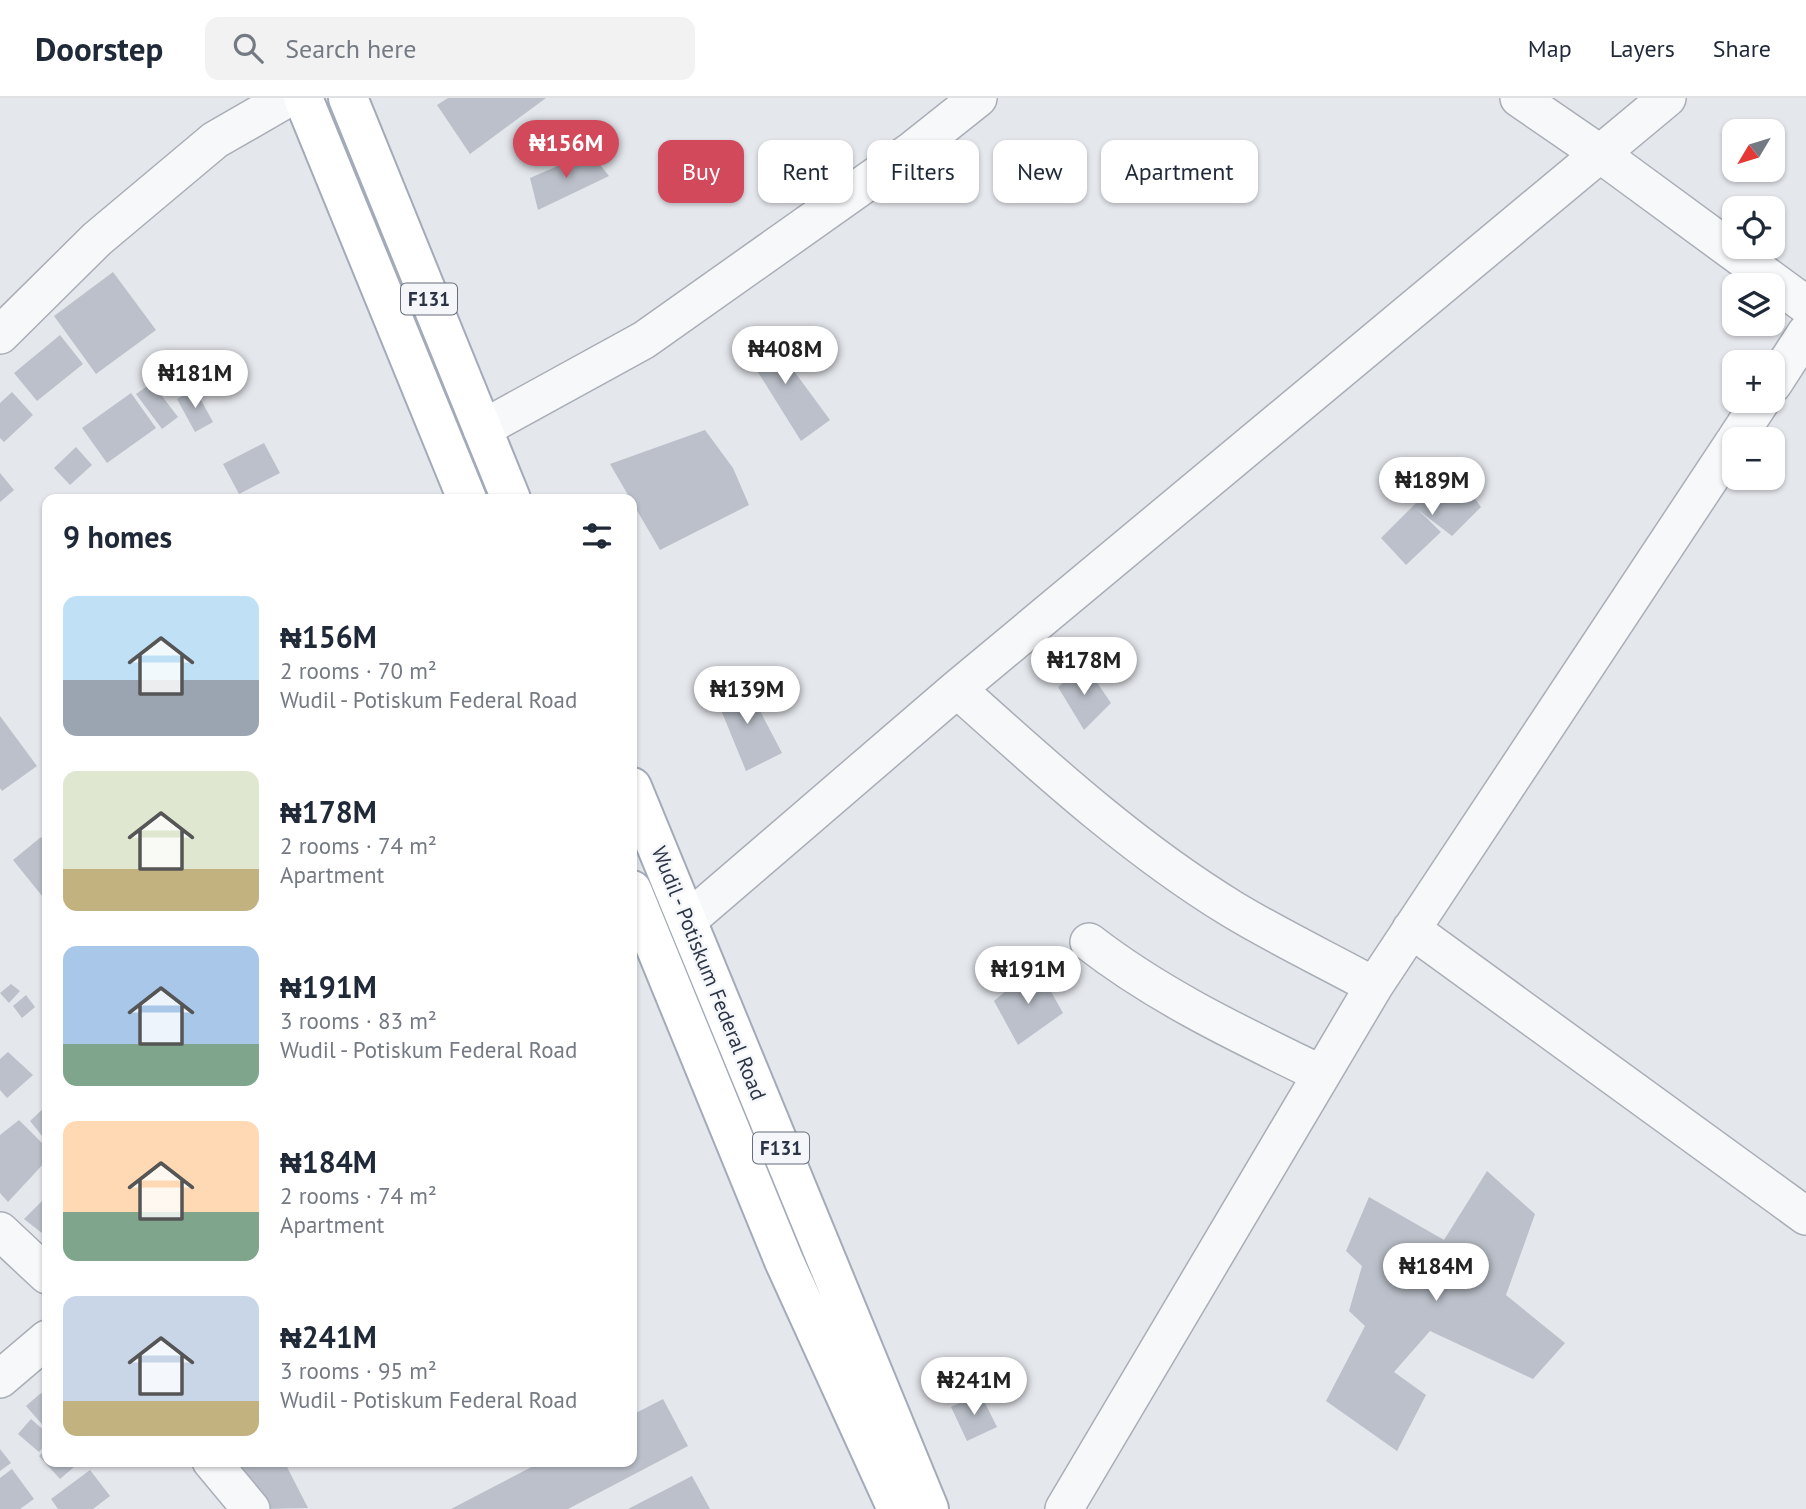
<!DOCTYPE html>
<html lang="en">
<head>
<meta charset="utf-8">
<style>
  :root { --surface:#fff; --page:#f2f2f3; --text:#1f2937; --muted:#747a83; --line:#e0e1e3; --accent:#d1495b }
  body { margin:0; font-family:"PT Sans",sans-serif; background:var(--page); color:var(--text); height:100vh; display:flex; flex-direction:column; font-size:26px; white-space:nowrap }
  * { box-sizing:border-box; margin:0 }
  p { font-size:23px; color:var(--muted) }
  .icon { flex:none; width:38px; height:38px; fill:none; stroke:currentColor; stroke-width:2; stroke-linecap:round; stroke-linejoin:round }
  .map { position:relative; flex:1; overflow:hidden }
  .details { position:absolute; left:42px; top:396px; width:595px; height:973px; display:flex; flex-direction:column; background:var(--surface); border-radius:14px; box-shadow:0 2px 5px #0004 }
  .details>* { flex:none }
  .guide { position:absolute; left:658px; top:42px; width:665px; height:63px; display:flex; gap:14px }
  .needle { width:46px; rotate:232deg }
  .buttons { position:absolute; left:1722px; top:21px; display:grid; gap:14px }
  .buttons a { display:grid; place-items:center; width:63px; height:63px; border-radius:14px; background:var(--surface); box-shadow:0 2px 5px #0004; font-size:35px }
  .price { position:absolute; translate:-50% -60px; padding:0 16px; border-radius:24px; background:#fff; color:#222; font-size:23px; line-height:46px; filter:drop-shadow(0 2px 4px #0008) }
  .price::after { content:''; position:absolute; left:50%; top:42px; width:21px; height:16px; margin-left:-10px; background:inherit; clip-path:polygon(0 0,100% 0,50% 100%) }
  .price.on { background:var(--accent); color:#fff }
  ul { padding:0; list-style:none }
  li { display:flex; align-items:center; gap:21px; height:175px; padding:0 21px }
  li span { display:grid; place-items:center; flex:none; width:196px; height:140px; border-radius:14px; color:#555 }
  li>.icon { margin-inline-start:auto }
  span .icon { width:84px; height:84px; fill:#fffc; stroke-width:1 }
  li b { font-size:30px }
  h2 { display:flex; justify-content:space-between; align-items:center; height:84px; padding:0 21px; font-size:30px }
  .tag { padding:0 24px; border-radius:14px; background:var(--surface); box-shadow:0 2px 5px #0004; font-size:24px; line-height:63px }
  .tag.on { background:var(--accent); color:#fff }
  header { display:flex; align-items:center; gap:42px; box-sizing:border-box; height:98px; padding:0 35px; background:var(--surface); border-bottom:2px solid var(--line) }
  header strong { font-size:33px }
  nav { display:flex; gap:38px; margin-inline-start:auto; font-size:24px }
  .search { width:490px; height:63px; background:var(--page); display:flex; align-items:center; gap:18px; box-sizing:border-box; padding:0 24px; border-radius:14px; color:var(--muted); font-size:26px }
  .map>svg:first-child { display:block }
</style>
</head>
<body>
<header>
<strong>Doorstep</strong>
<div class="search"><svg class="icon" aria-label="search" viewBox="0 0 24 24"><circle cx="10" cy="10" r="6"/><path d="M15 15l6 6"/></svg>Search here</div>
<nav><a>Map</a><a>Layers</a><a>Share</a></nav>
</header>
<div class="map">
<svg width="1806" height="1411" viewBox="0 0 1806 1411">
  <rect width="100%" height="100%" fill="#e4e7ec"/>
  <path fill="#bbc0ca" d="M448 0H546L470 56 437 7Z
    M590 54 609 78 538 112 530 80Z
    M113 174 156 232 96 276 54 218Z
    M763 231 830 322 801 343 741 247Z
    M60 237 83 266 37 303 14 275Z
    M152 285 178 319 162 331 136 296Z
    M195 291 213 324 195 334 177 301Z
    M12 294 33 317 4 344 0 340V305Z
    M131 295 156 330 107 365 82 330Z
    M705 332 733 370 749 407 660 452 610 366Z
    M264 345 280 375 239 396 223 366Z
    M76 349 92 367 70 387 54 370Z
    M1452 369 1481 409 1452 438 1417 411 1441 434 1406 467 1381 440Z
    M0 375 14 392 0 404Z
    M1085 567 1111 605 1084 632 1058 589Z
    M747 588 782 655 746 673 712 590Z
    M0 618 37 668 2 693 0 690Z
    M41 739 47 747V804L13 762Z
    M1036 867 1063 915 1018 947 994 903Z
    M11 886 20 893 9 905 0 895Z
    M26 897 35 909 22 920 13 908Z
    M8 954 33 977 7 1000 0 992V961Z
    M47 1007V1044L30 1023Z
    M19 1022 47 1050V1062L8 1104 0 1095V1037Z
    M1487 1073 1535 1116 1506 1197 1565 1245 1533 1281 1430 1233 1394 1274 1426 1297 1397 1353 1326 1303 1365 1228 1349 1213 1362 1168 1346 1153 1369 1099 1444 1142Z
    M47 1098V1139L24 1121Z
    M41 1295 47 1302V1332L26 1308Z
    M980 1295 997 1329 967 1343 951 1309Z
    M663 1301 688 1348 568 1411H451L543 1363H632V1317Z
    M31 1321 47 1335V1345L39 1354 18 1336Z
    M47 1350V1363H81L60 1381 39 1358Z
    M0 1351 11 1365 0 1373Z
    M239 1363H284L308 1410 263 1411Z
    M12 1371 34 1401 20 1411H0V1380Z
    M90 1372 110 1398 93 1411H58L51 1401Z
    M692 1378 710 1411H628Z"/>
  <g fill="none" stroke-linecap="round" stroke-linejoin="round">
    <g stroke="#a9aeb7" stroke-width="40">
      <path id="minor" d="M1519 0 1599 55 1806 207
        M0 237 97 141 215 42 288 0
        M1773 286 1806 235
        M482 331 644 242 914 51 978 0
        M1736 341 1761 303
        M957 591C1044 669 1132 750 1232 811 1278 839 1327 862 1374 888
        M687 823 957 591 1667 0
        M1411 831 1806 1118
        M1089 844C1160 899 1241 937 1321 976
        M0 1133 47 1177
        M0 1281 47 1241
        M211 1363 251 1411
        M1064 1411 1374 888 1734 344"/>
    </g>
    <g stroke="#a3abb8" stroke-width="42">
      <path id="major" d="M303 0 467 401
        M348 0 511 401
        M632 689 929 1411
        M632 792 784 1163 897 1411"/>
    </g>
    <use href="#minor" stroke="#f7f8fa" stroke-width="37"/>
    <use href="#major" stroke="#fff" stroke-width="38"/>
  </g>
  <g text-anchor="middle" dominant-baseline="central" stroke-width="5" stroke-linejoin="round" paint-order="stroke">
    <g fill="#f4f6f9" stroke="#676e7b" stroke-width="2">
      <rect x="401" y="185.5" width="56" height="31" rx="5"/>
      <rect x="753" y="1034.5" width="56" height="31" rx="5"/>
    </g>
    <g font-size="19" font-weight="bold" fill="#2b3445">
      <text x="429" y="201">F131</text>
      <text x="781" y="1050">F131</text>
    </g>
    <g font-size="21" fill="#2b3445" stroke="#f4f6f9">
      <text transform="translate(709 875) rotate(68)">Wudil - Potiskum Federal Road</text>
    </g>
  </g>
</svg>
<div class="buttons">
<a><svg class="needle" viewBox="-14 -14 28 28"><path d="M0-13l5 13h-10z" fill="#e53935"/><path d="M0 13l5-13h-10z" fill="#747a83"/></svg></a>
<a><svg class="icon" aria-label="locate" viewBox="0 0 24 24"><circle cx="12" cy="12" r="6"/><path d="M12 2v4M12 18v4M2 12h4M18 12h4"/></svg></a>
<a><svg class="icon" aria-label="layers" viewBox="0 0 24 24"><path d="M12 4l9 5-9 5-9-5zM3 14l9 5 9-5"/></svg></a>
<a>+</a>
<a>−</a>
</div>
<b class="price on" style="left:566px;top:82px">₦156M</b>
<b class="price" style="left:785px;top:288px">₦408M</b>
<b class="price" style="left:195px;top:312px">₦181M</b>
<b class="price" style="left:1432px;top:419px">₦189M</b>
<b class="price" style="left:1084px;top:599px">₦178M</b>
<b class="price" style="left:747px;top:628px">₦139M</b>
<b class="price" style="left:1028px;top:908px">₦191M</b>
<b class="price" style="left:1436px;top:1205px">₦184M</b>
<b class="price" style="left:974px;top:1319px">₦241M</b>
<div class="guide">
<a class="tag on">Buy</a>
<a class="tag">Rent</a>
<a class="tag">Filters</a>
<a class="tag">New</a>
<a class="tag">Apartment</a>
</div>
<section class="details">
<h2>9 homes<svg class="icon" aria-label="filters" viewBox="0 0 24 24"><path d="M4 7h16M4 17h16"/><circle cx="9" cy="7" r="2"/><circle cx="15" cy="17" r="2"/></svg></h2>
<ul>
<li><span style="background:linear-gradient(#bfe0f5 60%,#9aa5b1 0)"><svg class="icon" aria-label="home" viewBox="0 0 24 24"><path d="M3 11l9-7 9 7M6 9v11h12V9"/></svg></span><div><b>₦156M</b><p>2 rooms · 70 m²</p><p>Wudil - Potiskum Federal Road</p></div></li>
<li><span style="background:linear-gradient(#dfe7d0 70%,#c2b280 0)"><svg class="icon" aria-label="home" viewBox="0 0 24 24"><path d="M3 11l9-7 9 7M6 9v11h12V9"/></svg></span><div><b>₦178M</b><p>2 rooms · 74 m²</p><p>Apartment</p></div></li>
<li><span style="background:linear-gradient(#a9c7e8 70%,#7fa58c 0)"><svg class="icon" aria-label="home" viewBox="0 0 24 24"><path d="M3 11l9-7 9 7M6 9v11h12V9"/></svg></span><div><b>₦191M</b><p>3 rooms · 83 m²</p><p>Wudil - Potiskum Federal Road</p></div></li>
<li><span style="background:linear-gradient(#ffd9b3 65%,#7fa58c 0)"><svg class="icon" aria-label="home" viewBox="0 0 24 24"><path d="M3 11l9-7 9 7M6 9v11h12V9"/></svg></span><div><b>₦184M</b><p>2 rooms · 74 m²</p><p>Apartment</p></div></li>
<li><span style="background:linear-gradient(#c9d6e8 75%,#c2b280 0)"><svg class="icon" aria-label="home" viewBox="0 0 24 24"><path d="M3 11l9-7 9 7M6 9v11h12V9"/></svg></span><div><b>₦241M</b><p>3 rooms · 95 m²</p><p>Wudil - Potiskum Federal Road</p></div></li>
</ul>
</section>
</div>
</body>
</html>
